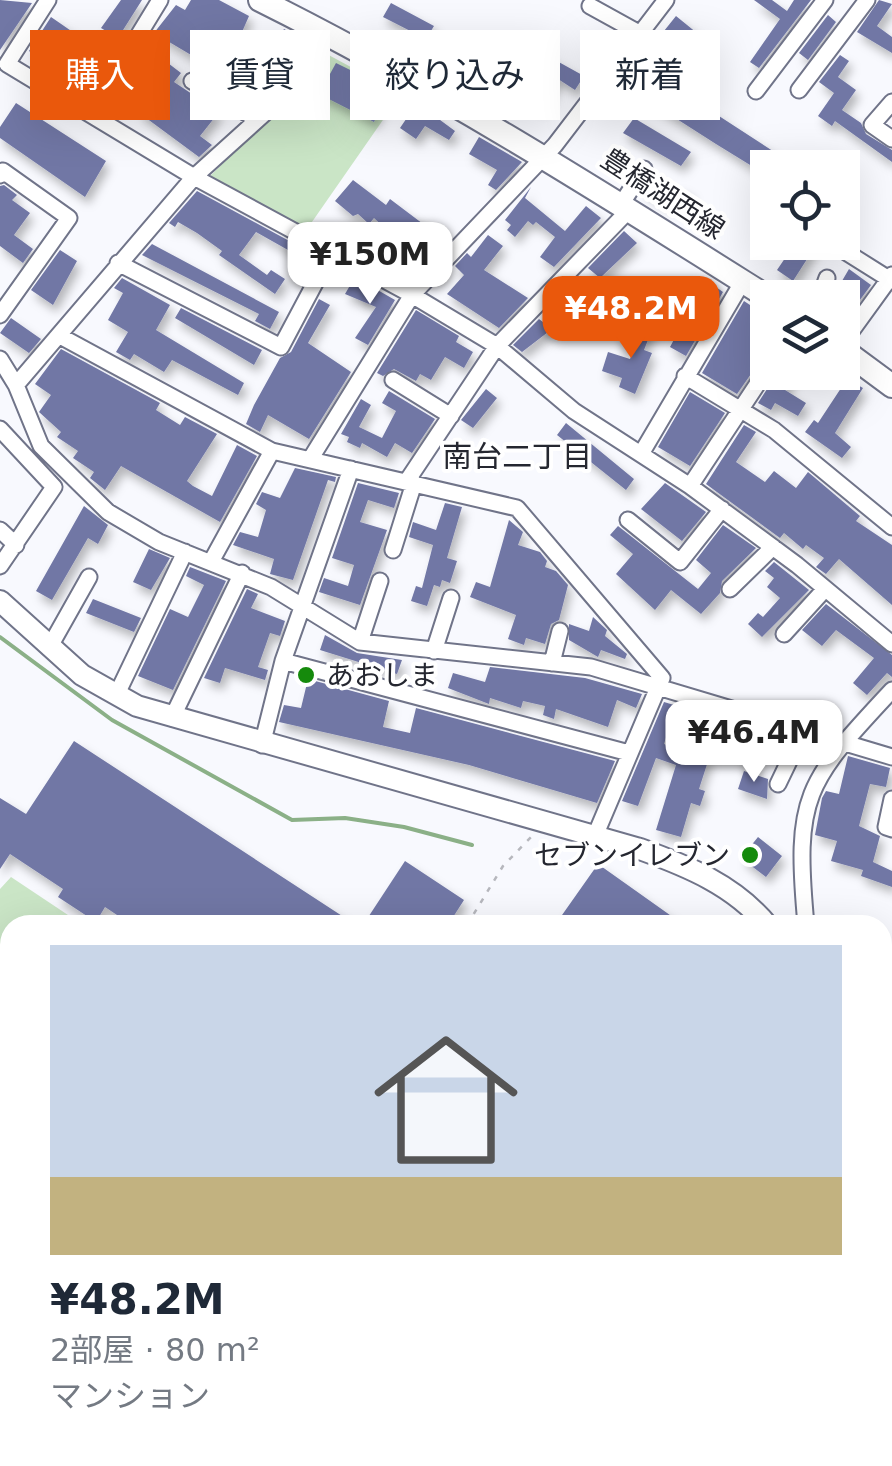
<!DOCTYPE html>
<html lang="ja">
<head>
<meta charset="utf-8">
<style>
  :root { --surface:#fff; --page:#f2f2f3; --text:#1f2937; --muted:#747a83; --accent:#ea580c }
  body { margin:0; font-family:"DejaVu Sans","Noto Sans JP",sans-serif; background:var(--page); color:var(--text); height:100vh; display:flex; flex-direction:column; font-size:38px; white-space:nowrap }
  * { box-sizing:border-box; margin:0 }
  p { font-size:32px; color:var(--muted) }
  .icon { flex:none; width:55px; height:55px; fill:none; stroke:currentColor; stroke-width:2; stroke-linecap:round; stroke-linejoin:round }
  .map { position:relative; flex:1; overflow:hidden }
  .sheet { position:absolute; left:0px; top:915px; width:892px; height:552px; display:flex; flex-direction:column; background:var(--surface); border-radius:30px 30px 0 0; box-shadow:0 10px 40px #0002 }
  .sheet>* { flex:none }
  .hud { position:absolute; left:30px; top:30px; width:832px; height:90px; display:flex; gap:20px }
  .buttons { position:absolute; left:750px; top:150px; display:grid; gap:20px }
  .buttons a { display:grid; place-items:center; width:110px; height:110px; border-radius:0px; background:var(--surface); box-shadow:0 10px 40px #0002; font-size:50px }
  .price { position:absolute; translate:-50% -85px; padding:0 22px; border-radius:20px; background:#fff; color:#222; font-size:32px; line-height:65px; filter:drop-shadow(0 2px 5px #0008) }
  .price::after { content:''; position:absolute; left:50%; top:60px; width:30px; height:22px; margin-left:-15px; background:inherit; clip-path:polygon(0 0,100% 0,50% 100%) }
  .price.current { background:var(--accent); color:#fff }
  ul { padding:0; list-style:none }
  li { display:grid; align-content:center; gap:20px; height:530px; padding:0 50px }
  li span { display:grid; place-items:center; height:310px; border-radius:0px; color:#555 }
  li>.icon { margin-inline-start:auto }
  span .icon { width:180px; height:180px; fill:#fffc; stroke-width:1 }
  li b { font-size:42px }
  .tag { padding:0 35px; border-radius:0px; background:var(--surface); box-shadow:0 10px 40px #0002; font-size:35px; line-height:90px }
  .tag.current { background:var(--accent); color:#fff }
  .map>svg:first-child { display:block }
</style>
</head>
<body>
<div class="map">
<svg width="892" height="1466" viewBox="0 0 892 1466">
  <defs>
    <filter id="shadow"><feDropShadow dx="4" dy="7" stdDeviation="5" flood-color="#0004"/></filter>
  </defs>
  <rect width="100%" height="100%" fill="#f8f9fe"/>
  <path fill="#cae5c6" d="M323 52 401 94 305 232 208 178 293 94Z
    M11 877 83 925H10V979L0 973V889Z"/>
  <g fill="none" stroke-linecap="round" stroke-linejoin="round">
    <path stroke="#8bb087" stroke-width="4" d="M0 637 112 720 292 820 345 818 404 827 472 845"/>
  </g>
  <path fill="#7177a5" filter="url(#shadow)" d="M0 0 32 3 0 50Z
    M121 0H142L118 38 101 28Z
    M191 0H219L249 16 235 48 223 40 208 65 154 33 176 5 185 10Z
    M754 0H772L787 11 794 0H811L759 68 750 62 780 19Z
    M879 0 892 4 877 26 892 37V53L857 32Z
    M391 3 434 26 426 39 383 17Z
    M828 15 836 22 808 60 799 53Z
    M676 16 708 42 696 56 664 31Z
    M51 17 109 57 92 77 96 83 90 92 29 51Z
    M284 29 309 42 280 79 270 73 282 55 272 50Z
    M519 40 584 76 575 90 558 79 541 107 529 100 545 74 510 54Z
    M147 47 181 73 174 82 219 112 200 136 212 145 199 157 138 112 159 85 133 67Z
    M840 55 849 61 838 77 856 90 842 110 861 123 866 134 892 150V162L835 121 832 126 818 116 834 93 819 82Z
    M336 63 389 89 374 122 319 94Z
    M634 65 719 116 799 168H768V176L716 144 622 84Z
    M16 103 106 161 85 197 0 138V127Z
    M417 103 455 131 449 140 425 126 416 139 400 128Z
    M634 118 691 152 681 166 623 133Z
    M479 137 522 162 496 190 488 185 497 170 469 154Z
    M653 175 675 191 679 186 692 194 683 208 674 201 670 206 643 191Z
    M353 180 386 205 390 199 439 236 429 249 412 236 408 242 390 233 374 218 369 224 358 214 353 216 335 201Z
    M4 185 17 195 12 200 30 213 14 235 33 249 23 263 0 246V186Z
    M531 187 525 198 565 231 586 206 601 218 554 267 540 257 555 237 536 222 533 225 528 221 515 237 507 230 511 225 505 220Z
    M197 191 293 243 288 250 256 232 239 255 267 275 271 270 285 279 275 294 219 255 222 251 197 233 178 222 175 227 169 223Z
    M624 231 637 243 600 278 588 268Z
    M488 235 503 246 484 270 528 298 499 328 447 294 464 275 455 266 467 253 471 257Z
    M796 242H818L793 281 777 270Z
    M152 244 279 312 270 329 255 321 259 314 142 255Z
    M60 250 77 261 53 305 31 290Z
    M849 269 871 285 842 324V298H832Z
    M355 277 395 300 368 345 355 338 376 307 345 294Z
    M122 278 170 305 156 330 244 383 238 395 172 360 164 372 134 354 130 360 116 352 128 332 108 320 123 293 114 288Z
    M706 280 723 292 686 356 670 347Z
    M319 299 330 305 308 343 351 372 309 439 268 415 260 432 246 424 254 405 280 358 291 352Z
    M744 301 768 317V333L754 358 760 361 737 394 702 373Z
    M181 308 262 350 254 365 175 318Z
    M416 310 459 336 456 342 473 352 464 368 445 357 431 380 420 374 416 381 394 369 383 376 377 373Z
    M11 318 41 339 29 353 0 333Z
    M539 319 552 329 522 352 513 345Z
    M633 324 653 327 644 350 652 353 635 394 619 387 622 378 602 371 608 352 630 359 638 340 629 337Z
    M61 349 160 403 156 410 180 425 185 417 217 434 187 481 193 486 212 496 237 445 257 456 220 522 121 466 105 490 90 478 94 472 73 458 78 451 57 437 61 432 39 412 51 395 35 384Z
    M778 372H795L785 390 806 403 798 416 775 403 771 410 758 403Z
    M847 379 863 388 835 433 851 447 842 458 805 432 814 420 818 423Z
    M486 389 497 398 473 428 461 420Z
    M389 391 435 419 412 453 395 443 387 457 362 443 360 448 347 442 349 437 341 434 361 399 371 405 359 427 382 438 396 411 382 403Z
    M690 392 725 413 690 466 658 447Z
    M566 423 634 479 626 490 557 435Z
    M744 425 756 432 736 462 765 482 774 471 796 488 808 472 860 516 856 521 892 545V605L839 559 826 574 816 567 824 558 806 545 803 549 784 533 780 538 706 484Z
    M295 468 336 477 335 482 328 480 293 580 270 574 274 559 233 545 240 532 258 537 266 510 256 504 262 492 280 498Z
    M358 483 399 493 394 508 368 500 360 522 387 530 360 605 319 592 324 578 348 586 354 565 332 558Z
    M665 483 706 512 682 541 641 509Z
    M445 503 462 507 447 558 457 561 450 583 442 580 440 587 434 585 427 606 411 601 416 586 422 588 433 545 409 537 413 522 436 530Z
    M84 506 108 525 98 544 88 538 52 600 36 591Z
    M509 520 523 532 518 545 540 552 547 561 545 567 556 571 568 585 559 620 551 624 545 644 526 638 524 645 508 639 516 615 470 597 476 582 490 587Z
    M723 525 756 548 722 581 720 593 701 614 671 590 655 610 616 574 633 554 610 535 618 526 698 589 711 573 696 560Z
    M149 549 170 558 151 590 133 582Z
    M774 562 809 590 762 637 748 624 758 613 763 617 780 598 767 587 774 578 765 571Z
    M190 567 226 581 173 690 138 676 170 609 188 617 204 585 186 576Z
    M247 589 258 594 251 608 285 621 280 636 270 633 258 667 268 670 265 680 225 668 220 683 204 678Z
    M93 599 141 618 134 632 86 613Z
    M826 604 892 655V677L887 673 867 695 853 683 874 658 836 630 822 646 802 630Z
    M593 617 607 630 605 636 627 654 625 659 601 650 598 657 569 640V624L589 631Z
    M325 635 357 653 402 660 397 674 320 650Z
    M490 667 585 678 642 694 636 708 617 700 608 727 556 709 554 719 543 715 545 706 523 701 521 708 490 698 489 704 448 688 453 673 485 682Z
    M308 679 389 701 383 727 410 733 416 708 615 761 597 803 469 765 279 722 284 705 301 708Z
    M664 702 787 739 780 753 671 721 664 744 709 758 699 789 705 791 700 806 691 803 681 837 656 830 676 765 656 758 638 806 622 801Z
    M74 741 356 925H132L105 907 96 922 58 897 63 889 10 854 0 869V798L26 814Z
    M848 756 890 768 886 787 870 784 859 826 880 836 873 862 892 871V887L861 876 863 870 831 861 837 841 815 835 822 798 826 791 839 794Z
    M744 771 768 779 767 799 738 789Z
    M758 837 782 856 766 877 741 858Z
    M405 861 464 900 448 925H363Z
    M598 864 684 925H555Z
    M0 979 10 986V1069L0 1063Z
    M0 1094 10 1100V1169L0 1163Z"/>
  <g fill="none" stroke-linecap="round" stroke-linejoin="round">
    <g stroke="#707489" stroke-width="19">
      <path id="street" d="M48 0 7 64 194 177 412 295 497 346 574 411 690 486 797 565 892 644
        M590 6 639 33
        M192 81 255 118
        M799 90 867 0
        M756 91 825 0
        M892 102 872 125 892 139
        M91 113 160 0
        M0 175 3 171 69 218 0 315
        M622 203 644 169
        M830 242 892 281
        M118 263 281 347 332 251
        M820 298 827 278
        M60 336 272 451 517 508 662 678 595 836
        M842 344 892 275
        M0 359 16 385 41 446 108 512 159 542 271 587 360 642 591 667 892 757
        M685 376 774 430 892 527
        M393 380 451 416
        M16 385 194 177 275 104 329 34
        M0 429 54 487 0 566
        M641 454 743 281
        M311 458 412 295 555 145 666 0
        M407 481 497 346 630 209
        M690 486 768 368
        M628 520 680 562 722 509
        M0 530 16 545
        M393 550 414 483
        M212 560 272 451
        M730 589 773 547
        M784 634 825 589
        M360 642 380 581
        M49 648 89 577
        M434 651 451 598
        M283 661 629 753
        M552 663 560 631
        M116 696 185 552
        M172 718 242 573
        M262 745 283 661 351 469
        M778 784 803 732
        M892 799 886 827 892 829
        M806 925C794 796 805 783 892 690
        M882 1018 892 1006
        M0 1078 10 1082
        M0 1184 10 1190
        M0 1249 10 1256
        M332 1458 345 1466
        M395 1458 396 1466
        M39 1466 44 1458
        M287 1466 292 1458"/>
    </g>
    <g stroke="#707489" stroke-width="24">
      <path id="secondary" d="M0 601 82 675 137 706 640 849C687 866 734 885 767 925
        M882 1122 892 1140"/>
    </g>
    <g stroke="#707489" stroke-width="26">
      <path id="primary" d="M260 0C437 88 602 193 769 298
        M842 349 892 386"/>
    </g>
    <path stroke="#b6b7bd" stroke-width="2.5" stroke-dasharray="5 8" stroke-linecap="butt" d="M467 925 503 866 533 835"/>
    <use href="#street" stroke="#fff" stroke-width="15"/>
    <use href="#secondary" stroke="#fff" stroke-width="20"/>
    <use href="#primary" stroke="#fff" stroke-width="22"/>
    <g stroke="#797b82" stroke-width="8">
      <path id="rail" d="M0 1225 10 1231
        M362 1458 376 1466"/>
    </g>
    <use href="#rail" stroke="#fff" stroke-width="4" stroke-dasharray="11" stroke-linecap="butt"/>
  </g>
  <g fill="#158a0c" stroke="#fff" stroke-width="4">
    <circle cx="306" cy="675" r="10"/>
    <circle cx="750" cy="855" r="10"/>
  </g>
  <g text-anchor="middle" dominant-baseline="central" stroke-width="8" stroke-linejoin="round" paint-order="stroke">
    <g font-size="28" fill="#252730" stroke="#fff">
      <text transform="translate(663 194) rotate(33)">豊橋湖西線</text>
    </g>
    <g font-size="28" fill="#252730" stroke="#fff" text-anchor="start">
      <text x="326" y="675">あおしま</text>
      <text x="730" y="855" text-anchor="end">セブンイレブン</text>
    </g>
    <g font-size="30" fill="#252730" stroke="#fff">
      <text x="517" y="456">南台二丁目</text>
    </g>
  </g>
</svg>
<div class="buttons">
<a><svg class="icon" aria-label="locate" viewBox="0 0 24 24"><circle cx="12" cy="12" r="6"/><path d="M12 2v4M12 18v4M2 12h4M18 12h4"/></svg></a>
<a><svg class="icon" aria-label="layers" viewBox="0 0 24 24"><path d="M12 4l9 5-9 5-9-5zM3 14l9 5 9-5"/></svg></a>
</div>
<b class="price" style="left:370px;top:307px">¥150M</b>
<b class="price current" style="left:631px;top:361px">¥48.2M</b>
<b class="price" style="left:754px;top:785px">¥46.4M</b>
<div class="hud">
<a class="tag current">購入</a>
<a class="tag">賃貸</a>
<a class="tag">絞り込み</a>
<a class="tag">新着</a>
</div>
<section class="sheet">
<ul>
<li><span style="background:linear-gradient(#c9d6e8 75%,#c2b280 0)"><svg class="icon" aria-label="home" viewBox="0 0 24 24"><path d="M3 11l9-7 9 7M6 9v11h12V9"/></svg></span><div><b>¥48.2M</b><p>2部屋 · 80 m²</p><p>マンション</p></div></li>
</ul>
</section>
</div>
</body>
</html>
